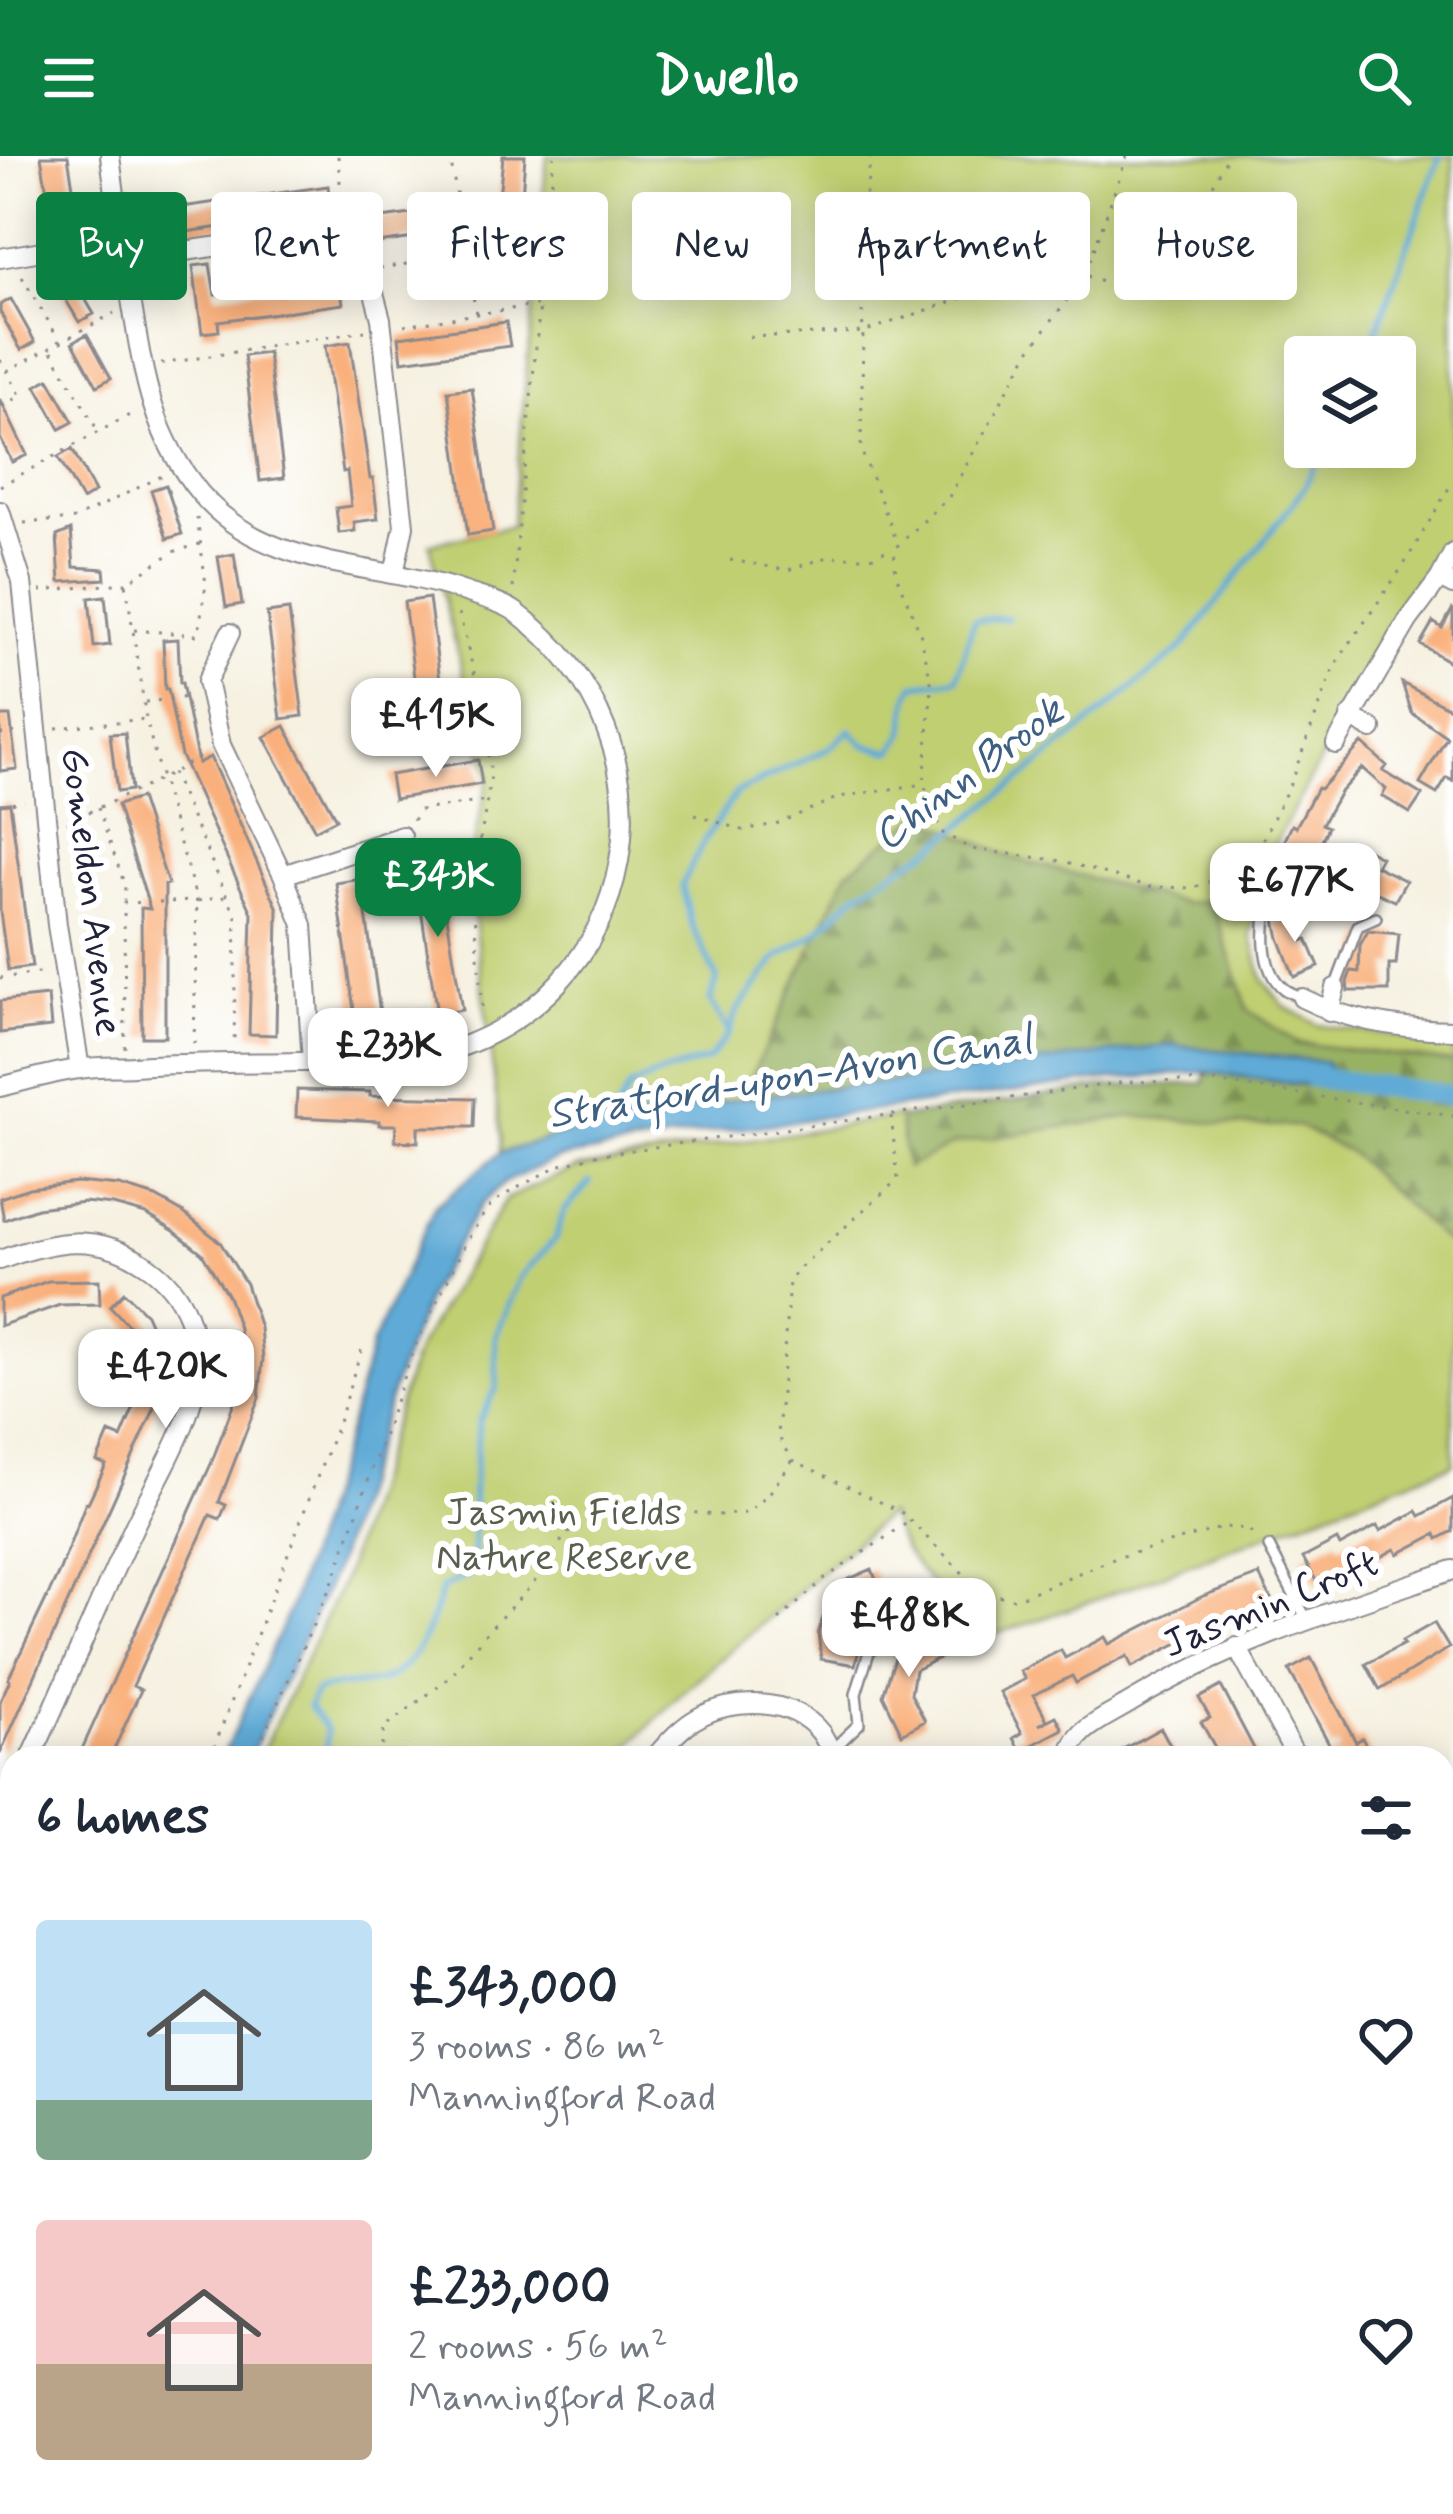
<!DOCTYPE html>
<html lang="en">
<head>
<meta charset="utf-8">
<style>
  :root { --surface:#fff; --page:#f2f2f3; --text:#1f2937; --muted:#747a83; --accent:#0b8043 }
  body { margin:0; font-family:Mynerve,sans-serif; background:var(--page); color:var(--text); height:100vh; display:flex; flex-direction:column; font-size:45px; white-space:nowrap }
  * { box-sizing:border-box; margin:0 }
  p { font-size:39px; color:var(--muted) }
  .icon { flex:none; width:66px; height:66px; fill:none; stroke:currentColor; stroke-width:2; stroke-linecap:round; stroke-linejoin:round }
  .map { position:relative; flex:1; overflow:hidden }
  .sheet { position:absolute; left:0px; top:1590px; width:1455px; height:768px; display:flex; flex-direction:column; background:var(--surface); border-radius:36px 36px 0 0; box-shadow:0 6px 30px #0003 }
  .sheet>* { flex:none }
  .hud { position:absolute; left:36px; top:36px; width:1383px; height:108px; display:flex; gap:24px }
  .buttons { position:absolute; left:1284px; top:180px; display:grid; gap:24px }
  .buttons a { display:grid; place-items:center; width:132px; height:132px; border-radius:12px; background:var(--surface); box-shadow:0 6px 30px #0003; font-size:60px }
  .price { position:absolute; translate:-50% -102px; padding:0 27px; border-radius:24px; background:#fff; color:#222; font-size:39px; line-height:78px; filter:drop-shadow(0 3px 6px #0008) }
  .price::after { content:''; position:absolute; left:50%; top:72px; width:36px; height:27px; margin-left:-18px; background:inherit; clip-path:polygon(0 0,100% 0,50% 100%) }
  .price.on { background:var(--accent); color:#fff }
  ul { padding:0; list-style:none }
  li { display:flex; align-items:center; gap:36px; height:300px; padding:0 36px }
  li span { display:grid; place-items:center; flex:none; width:336px; height:240px; border-radius:12px; color:#555 }
  li>.icon { margin-inline-start:auto }
  span .icon { width:144px; height:144px; fill:#fffc; stroke-width:1 }
  li b { font-size:51px }
  h2 { display:flex; justify-content:space-between; align-items:center; height:144px; padding:0 36px; font-size:51px }
  .chip { padding:0 42px; border-radius:12px; background:var(--surface); box-shadow:0 6px 30px #0003; font-size:42px; line-height:108px }
  .chip.on { background:var(--accent); color:#fff }
  header { display:flex; justify-content:space-between; align-items:center; height:156px; padding:0 36px; background:var(--accent); color:#fff; font-size:54px; font-weight:800 }
  .map>svg:first-child { display:block }
</style>
</head>
<body>
<header><svg class="icon" aria-label="menu" viewBox="0 0 24 24"><path d="M4 6h16M4 12h16M4 18h16"/></svg>Dwello<svg class="icon" aria-label="search" viewBox="0 0 24 24"><circle cx="10" cy="10" r="6"/><path d="M15 15l6 6"/></svg></header>
<div class="map">
<svg width="1453" height="2358" viewBox="0 0 1453 2358">
  <defs>
    <pattern id="grass-dots" width="8" height="8" patternUnits="userSpaceOnUse" patternTransform="scale(3)"><rect width="8" height="8" fill="#c0cf71"/><path d="M2 2h.1M6 6h.1" fill="none" stroke="#a5b163" stroke-width="1.8" stroke-linecap="round"/></pattern>
    <pattern id="forest-firs" width="22" height="20" patternUnits="userSpaceOnUse" patternTransform="scale(3)"><rect width="22" height="20" fill="#98b263"/><path d="M5 1l3.5 6h-7zM16 11l3.5 6h-7z" fill="#7c9053"/></pattern>
    <pattern id="cemetery-stones" width="16" height="16" patternUnits="userSpaceOnUse" patternTransform="scale(3)"><rect width="16" height="16" fill="#c0cf71"/><path d="M2 7V4a2 2 0 0 1 4 0v3zM10 15v-3a2 2 0 0 1 4 0v3z" fill="#a5b163"/></pattern>
  </defs>
  <rect width="100%" height="100%" fill="#fff"/>
  <filter id="ink" filterUnits="userSpaceOnUse"><feTurbulence type="fractalNoise" baseFrequency=".00833" numOctaves="2"/><feDisplacementMap in="SourceGraphic" scale="24" xChannelSelector="R" yChannelSelector="G"/><feConvolveMatrix kernelMatrix="1 2 1 2 8 2 1 2 1" color-interpolation-filters="sRGB"/></filter>
  <filter id="wash" filterUnits="userSpaceOnUse"><feTurbulence type="fractalNoise" baseFrequency=".004" numOctaves="4" result="noise"/><feDisplacementMap in="SourceGraphic" scale="48" xChannelSelector="R" yChannelSelector="G"/><feGaussianBlur stdDeviation="2.7" result="paint"/><feColorMatrix in="noise" values="0 0 0 0 0 0 0 0 0 0 0 0 0 0 0 0 0 1.4 0 .05"/><feComposite in="paint" operator="in"/></filter>
  <g filter="url(#wash)">
    <rect width="100%" height="100%" fill="#f6f1e1"/>
    <path fill="#f7d1c6" d="M80 2346H347L348 2349 324 2358H75Z"/>
    <path fill="url(#grass-dots)" stroke="#717856" stroke-width="3" d="M12 1877V2185L0 2183V1884Z
      M515 2346H632L636 2353 622 2358H499Z"/>
    <path fill="url(#forest-firs)" stroke="#5d6a4f" stroke-width="3" fill-rule="evenodd" d="M1453 0V285L1183 747 1212 745 1248 854 1297 887 1453 906V1093L1350 997 1298 970 1238 969 617 1602H259L343 1424 416 1195 506 1043 577 1012 1099 931 1204 927 1206 916 1341 934 1325 906C1082 917 835 916 596 968 564 976 532 987 500 997ZM1305 201H1395V291H1305Z
      M0 2183 12 2185V2346H80L75 2358H0Z"/>
    <path fill="url(#cemetery-stones)" stroke="#717856" stroke-width="3" d="M1453 1829V2358H1021L1012 2346H1443V1835Z"/>
    <path fill="#c0cf71" stroke="#717856" stroke-width="3" fill-rule="evenodd" d="M547 0H1453V381L1439 416 1403 453 1270 697 1251 778 1263 824 1283 849 1317 869 1453 887V906L1297 887 1248 854 1212 745 1183 747 1010 701 920 659 848 715 741 942 594 969 500 997 501 980 468 713 489 620 430 388 512 370ZM1305 201H1395V291H1305Z
      M899 960 906 1012 953 988 1132 960 1238 969 1298 970 1350 997 1453 1093V1308L1093 1445 976 1485 904 1394 888 1358 684 1535 617 1602H259L343 1424 416 1195 506 1043 577 1012Z"/>
    <path fill="#5eaad6" stroke="#406688" stroke-width="3" d="M1171 889 1325 906 1342 934 1206 916 1093 925 700 978 559 1002 505 1026 480 1049 430 1134 395 1225 334 1415 249 1602H222L290 1452 347 1278 372 1188 418 1087 435 1050 500 997 594 969 741 942 898 925Z"/>
    <g fill="none" stroke-linecap="round" stroke-linejoin="round">
      <path stroke="#5eaad6" stroke-width="6" d="M1367 201 1440 0
        M729 876 710 845 717 823 691 767 682 729 704 685 736 637 830 592 850 574 864 589 892 595 904 578 909 541 914 529 957 523 974 464 1008 462
        M618 953 630 931 666 916 708 904 729 877 736 856 777 802 815 778 854 740 932 692 1026 619 1182 492 1303 334 1324 291
        M327 1602V1574L309 1551 315 1536C338 1527 350 1531 372 1527 416 1519 430 1470 442 1432L474 1417 473 1333 479 1265 497 1231 495 1182 520 1121 555 1083 564 1055 590 1026
        M40 2358 43 2346"/>
      <path stroke="#5eaad6" stroke-width="21" d="M1311 921 1453 940"/>
    </g>
    <g id="blocks">
      <path fill="#f9b07c" d="M41 0H68L77 57 51 61Z
        M503 0H525L517 108 493 107Z
        M328 30 331 55 172 78 168 53Z
        M449 53 452 77 362 89 359 65Z
        M210 108 215 139 339 122 343 148 218 165 219 175 202 177 193 110Z
        M68 114 94 158 79 166 53 122Z
        M11 143 35 186 21 194 0 156V149Z
        M506 166 510 190 402 205 399 181Z
        M87 178 111 222 97 230 73 186Z
        M350 186 370 323H373L378 363 354 366 355 375 339 377 336 352 351 350 347 315 343 316 325 190Z
        M268 197 284 322 260 325 244 200Z
        M49 223 73 266 60 273 36 230Z
        M472 232 493 375 468 379 448 235Z
        M0 243 27 299 12 306 0 282Z
        M72 293 95 336 82 344 58 301Z
        M166 329 182 378 167 383 151 334Z
        M71 374 74 411 104 413 105 423 60 426 57 380Z
        M234 398 242 448 226 451 218 401Z
        M105 440 110 489 94 491 89 442Z
        M429 442 443 547 418 550 404 446Z
        M1453 452V508L1420 488 1433 466 1442 472Z
        M289 454 303 560 281 563 267 457Z
        M178 483 180 527H182L198 607 210 601 278 753 276 879 249 878 252 757 181 600 168 533H165L163 484Z
        M1402 527 1453 554V625L1447 622 1437 638 1420 628 1447 581 1412 557Z
        M0 560H10L17 613 0 615Z
        M285 570 336 663 315 674 264 581Z
        M125 577 131 634 117 636 110 578Z
        M1362 587 1387 610 1383 615 1422 639 1410 657 1382 640 1386 633 1362 612 1340 636 1322 668 1328 671 1310 710 1302 706 1295 736 1271 730 1278 699 1292 669 1296 671 1317 632 1320 633Z
        M478 604 482 628 394 643 390 619Z
        M140 642 168 728 165 729V881H142L141 752 150 753 117 649Z
        M10 647 32 811 8 814 0 756V648Z
        M1356 688 1381 701 1376 710 1406 725 1395 745 1341 720Z
        M439 710 462 854 437 858 415 714Z
        M361 723 381 864 356 868 336 727Z
        M1296 756 1302 785 1307 783 1319 811 1294 821 1279 782 1275 763V760Z
        M1368 775 1399 778 1396 809H1389V835H1348L1347 826 1351 815 1359 816 1360 789Z
        M48 840 51 871 0 877V845Z
        M297 934 370 936V940L475 942 474 971H418V986L395 985 396 969H379V965L296 961Z
        M76 1026 119 1030 156 1041 184 1057 220 1086 246 1128 260 1172 263 1203 259 1242 219 1346 226 1349 220 1363 210 1359 133 1530 141 1534 110 1602H78L211 1308 239 1233 242 1205 239 1172 228 1140 202 1097 174 1075 146 1058 113 1049 84 1046 37 1052 4 1064 0 1042 29 1032Z
        M99 1124 100 1148 60 1149 0 1170V1142L48 1125Z
        M124 1136 146 1158 167 1207 156 1249 0 1598V1545L10 1524 8 1523 60 1414 86 1346 88 1347 106 1309 97 1305 109 1277 121 1282 138 1242 147 1206 132 1173 110 1150Z
        M1453 1342V1375L1438 1383 1436 1378 1398 1398 1395 1393 1359 1413 1356 1408 1318 1428 1303 1402 1337 1384 1340 1390 1377 1370 1380 1375 1417 1355 1420 1360Z
        M872 1413 881 1438 851 1452 845 1478 862 1483 855 1509 821 1503 818 1476 835 1429Z
        M1259 1419 1273 1447 1203 1474 1132 1511 1127 1500 1076 1527 1072 1520 1034 1539 1047 1564 1039 1569 1056 1560 1063 1573 1021 1595 1014 1582 1022 1577 1000 1536 1025 1523 1020 1515 1061 1494 1065 1502 1105 1481 1109 1488 1203 1440Z
        M1434 1467 1449 1492 1380 1534 1366 1508 1404 1488 1402 1485Z
        M934 1477 945 1499 915 1514 911 1538 925 1565 902 1578 883 1539 898 1493Z
        M1311 1502 1356 1586 1362 1582 1373 1602H1327L1340 1595 1337 1590 1332 1593 1289 1514Z
        M1221 1530 1259 1602H1221L1201 1566 1210 1562 1199 1542Z
        M1161 1572 1177 1602H1107Z"/>
    </g>
  </g>
  <g filter="url(#ink)">
    <use href="#blocks" fill-opacity="0" stroke="#8c8a8e" stroke-width="3"/>
    <g fill="none" stroke-linecap="round" stroke-linejoin="round">
      <g stroke="#8c8a8e" stroke-width="14">
        <path id="service" d="M1269 739C1264 767 1258 812 1284 833 1289 837 1296 839 1302 842
          M1335 832 1358 770 1376 762
          M1269 1391 1307 1464
          M831 1595 859 1568 856 1538 877 1470
          M1443 1933 1453 1939
          M637 2346 644 2358"/>
      </g>
      <g stroke="#8c8a8e" stroke-width="22">
        <path id="minor" d="M178 96 344 72 351 117 373 133 381 163 404 370 394 418
          M0 102 121 82
          M0 355 22 426 57 769 80 913
          M1453 397 1440 422 1453 429
          M230 477 207 525 221 589 283 719 303 769 312 906
          M1350 561 1372 573
          M1336 588 1408 465 1440 422
          M283 719 402 680
          M1302 842C1347 865 1402 873 1453 874
          M1329 856 1335 832
          M0 931C26 925 53 916 80 913 97 910 116 911 134 910 188 907 242 907 297 906 341 905 389 911 432 900 645 846 689 585 516 456 502 446 482 442 465 436 376 405 265 416 200 337 151 278 143 216 131 143 123 96 116 48 110 0
          M0 1104C54 1084 97 1075 148 1110 185 1136 200 1178 196 1223 192 1269 152 1331 132 1375 97 1450 66 1527 31 1602
          M1237 1491 1297 1602
          M654 1602C667 1588 680 1572 696 1563 732 1541 793 1541 821 1577 826 1584 830 1594 835 1602
          M1069 1602C1073 1574 1105 1562 1128 1548 1229 1487 1341 1452 1453 1414
          M0 1647 12 1632
          M364 2346 369 2358
          M792 2346 798 2358"/>
      </g>
      <g stroke="#8c8a8e" stroke-width="28">
        <path id="tertiary" d="M1443 1811 1453 1805
          M480 2358 495 2346"/>
      </g>
      <path stroke="#8c8a8e" stroke-width="3" stroke-dasharray="3 9" stroke-linecap="butt" d="M338 0 342 53
        M450 0 476 158
        M871 0 859 89 863 176 861 294 897 386
        M1127 0 1085 119 1028 197 949 341 894 393 896 418 920 476 932 530 924 628 941 676 971 693 1063 705 1151 731 1193 732 1236 715 1259 691 1290 628 1335 509 1405 407 1453 325
        M380 112 465 99
        M1087 120 1131 138 1160 130 1228 0
        M22 121 60 185
        M404 169 537 149
        M749 181 863 176 986 134 1080 124
        M52 195 98 275
        M0 204 21 240 0 251
        M161 208 365 175
        M7 215 114 157
        M0 330 135 256
        M24 367 74 363 166 318
        M730 404 788 414 828 401H871L892 392
        M513 432 554 0
        M40 435 126 427 173 396 200 388
        M459 457 481 544 491 620 473 727 482 856
        M134 474 198 479 206 428 197 362
        M145 546 189 541
        M56 572 146 563
        M0 578 16 576
        M172 617 236 760 234 889
        M0 648 24 645
        M98 652 125 730 124 745
        M695 659 743 674 776 668 839 641 923 628
        M413 664 420 654 487 645
        M67 666 161 623 203 599
        M0 822 46 816
        M194 888 197 745 225 741
        M125 892 124 747 197 745 161 623 146 563 126 427
        M891 960 898 1023 801 1111 789 1125 778 1280 793 1304 901 1356 983 1437 1015 1443 1116 1402 1225 1371 1247 1373 1257 1381
        M779 1464 824 1423 910 1365
        M210 1602 336 1272 364 1186
        M253 1602 336 1418 412 1196 466 1086 487 1053 501 1041 557 1010 596 999 1127 926 1208 925 1453 960
        M380 1602 384 1572 449 1522 486 1477 533 1428 566 1378 605 1358 655 1353 717 1359 748 1357 768 1339 793 1304
        M0 1832 12 1825
        M0 1870 12 1864
        M1443 2346 1453 2353
        M1106 2358 1113 2346
        M1256 2358 1263 2346
        M1419 2358 1426 2346"/>
      <use href="#service" stroke="#fff" stroke-width="9"/>
      <use href="#minor" stroke="#fff" stroke-width="18"/>
      <use href="#tertiary" stroke="#fff" stroke-width="24"/>
    </g>
  </g>
  <g text-anchor="middle" dominant-baseline="central" stroke-width="12" stroke-linejoin="round" paint-order="stroke">
    <g font-size="39" fill="#22223b" stroke="#fff">
      <text transform="translate(90 736) rotate(83)">Gomeldon Avenue</text>
      <text transform="translate(1271 1449) rotate(-22)">Jasmin Croft</text>
    </g>
    <g font-size="39" fill="#595f4e" stroke="#fff">
      <text x="564" y="1357">Jasmin Fields<tspan x="564" dy="45">Nature Reserve</tspan></text>
    </g>
    <g font-size="42" font-style="italic" fill="#3d5f81" stroke="#fff">
      <text transform="translate(969 619) rotate(-37)">Chinn Brook</text>
      <text transform="translate(790 922) rotate(-9)">Stratford-upon-Avon Canal</text>
    </g>
  </g>
</svg>
<div class="buttons">
<a><svg class="icon" aria-label="layers" viewBox="0 0 24 24"><path d="M12 4l9 5-9 5-9-5zM3 14l9 5 9-5"/></svg></a>
</div>
<b class="price" style="left:436px;top:624px">£415K</b>
<b class="price on" style="left:438px;top:784px">£343K</b>
<b class="price" style="left:1295px;top:789px">£677K</b>
<b class="price" style="left:388px;top:954px">£233K</b>
<b class="price" style="left:166px;top:1275px">£420K</b>
<b class="price" style="left:909px;top:1524px">£488K</b>
<div class="hud">
<a class="chip on">Buy</a>
<a class="chip">Rent</a>
<a class="chip">Filters</a>
<a class="chip">New</a>
<a class="chip">Apartment</a>
<a class="chip">House</a>
</div>
<section class="sheet">
<h2>6 homes<svg class="icon" aria-label="filters" viewBox="0 0 24 24"><path d="M4 7h16M4 17h16"/><circle cx="9" cy="7" r="2"/><circle cx="15" cy="17" r="2"/></svg></h2>
<ul>
<li><span style="background:linear-gradient(#bfe0f5 75%,#7fa58c 0)"><svg class="icon" aria-label="home" viewBox="0 0 24 24"><path d="M3 11l9-7 9 7M6 9v11h12V9"/></svg></span><div><b>£343,000</b><p>3 rooms · 86 m²</p><p>Manningford Road</p></div><svg class="icon" aria-label="heart" viewBox="0 0 24 24"><path d="M12 20l-8-8c-3-5 5-10 8-4 3-6 11-1 8 4z"/></svg></li>
<li><span style="background:linear-gradient(#f6c9c9 60%,#b9a48a 0)"><svg class="icon" aria-label="home" viewBox="0 0 24 24"><path d="M3 11l9-7 9 7M6 9v11h12V9"/></svg></span><div><b>£233,000</b><p>2 rooms · 56 m²</p><p>Manningford Road</p></div><svg class="icon" aria-label="heart" viewBox="0 0 24 24"><path d="M12 20l-8-8c-3-5 5-10 8-4 3-6 11-1 8 4z"/></svg></li>
</ul>
</section>
</div>
</body>
</html>
